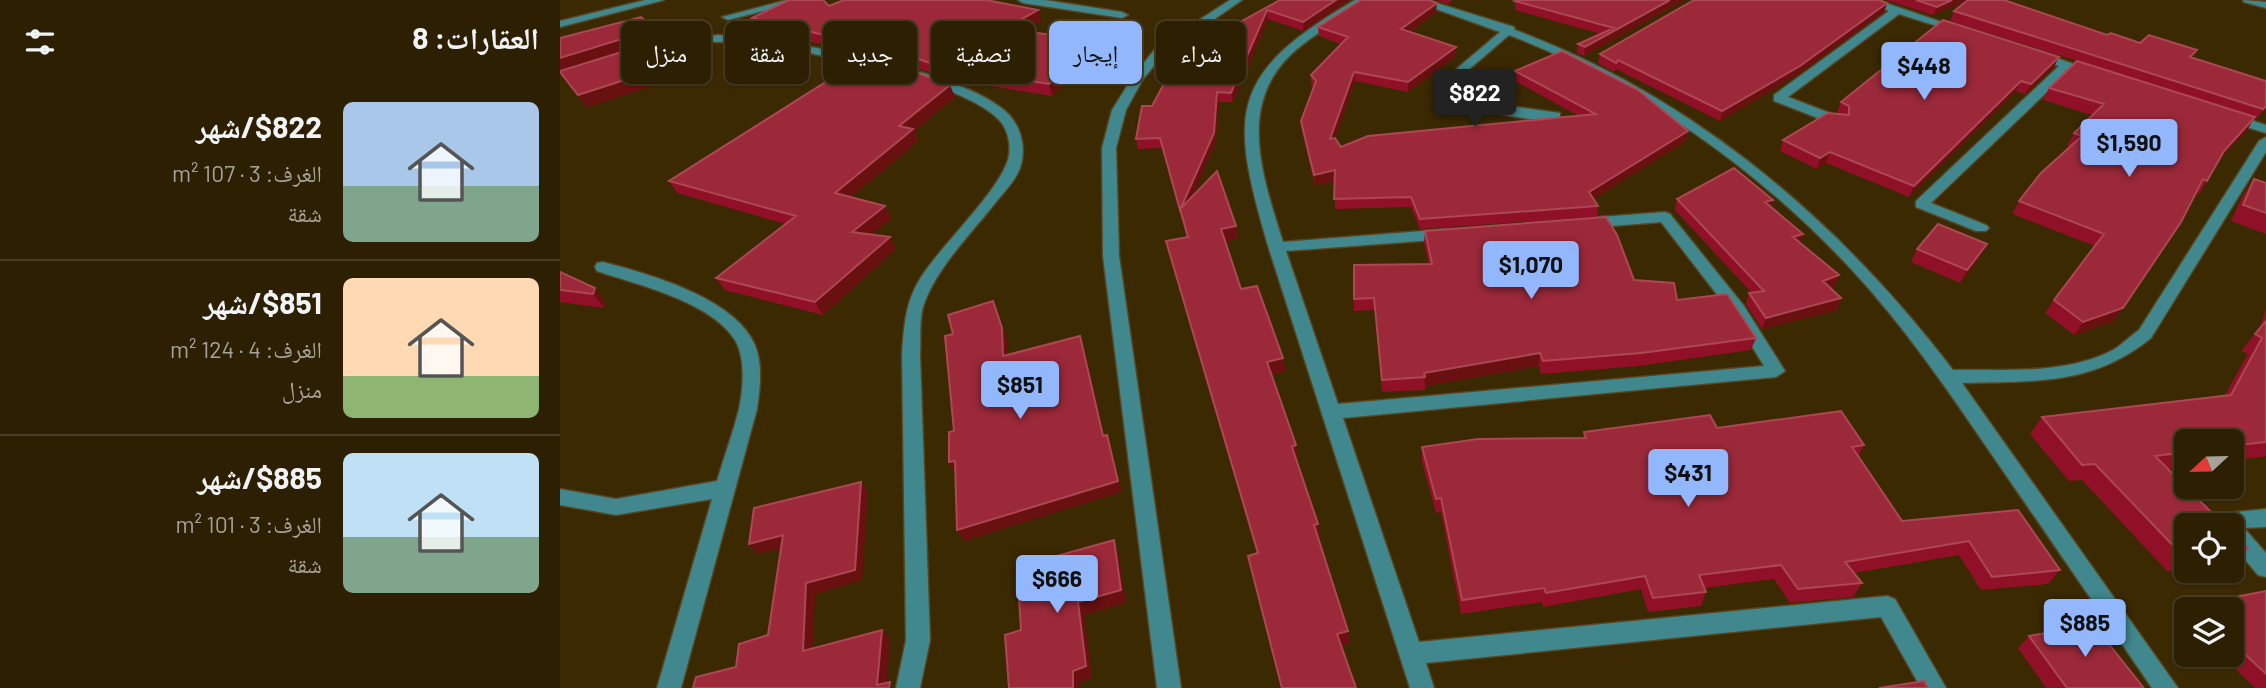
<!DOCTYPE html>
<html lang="ar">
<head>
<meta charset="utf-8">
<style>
  :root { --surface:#2c1f02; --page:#34270c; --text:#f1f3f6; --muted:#a6a299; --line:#483d24; --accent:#92b7fd }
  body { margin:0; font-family:Barlow,"Noto Naskh Arabic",sans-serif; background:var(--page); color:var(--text); direction:rtl; height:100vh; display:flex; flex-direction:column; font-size:26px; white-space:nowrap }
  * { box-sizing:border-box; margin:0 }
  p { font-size:23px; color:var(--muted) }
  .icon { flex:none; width:38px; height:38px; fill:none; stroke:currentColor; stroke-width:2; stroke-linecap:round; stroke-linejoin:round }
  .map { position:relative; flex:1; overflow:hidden; direction:ltr }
  .drawer { display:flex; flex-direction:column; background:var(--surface); width:560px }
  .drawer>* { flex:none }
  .guide { position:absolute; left:21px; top:21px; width:665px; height:63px; direction:rtl; display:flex; gap:14px }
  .needle { width:46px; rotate:248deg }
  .fabs { position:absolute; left:1614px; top:429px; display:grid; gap:14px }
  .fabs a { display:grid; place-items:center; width:70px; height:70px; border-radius:10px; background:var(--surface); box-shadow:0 2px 5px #0004,0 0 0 2px var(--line); font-size:35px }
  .price { position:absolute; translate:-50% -60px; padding:0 16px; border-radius:7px; background:var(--accent); color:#111; font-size:23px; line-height:46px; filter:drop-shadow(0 2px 4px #0008) }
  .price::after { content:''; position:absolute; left:50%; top:42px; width:21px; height:16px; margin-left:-10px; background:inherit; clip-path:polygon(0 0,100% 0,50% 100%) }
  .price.current { background:#222; color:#fff }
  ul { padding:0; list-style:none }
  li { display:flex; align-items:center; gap:21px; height:175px; padding:0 21px }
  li+li { border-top:2px solid var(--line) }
  li span { display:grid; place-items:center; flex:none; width:196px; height:140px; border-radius:10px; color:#555 }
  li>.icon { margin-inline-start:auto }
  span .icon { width:84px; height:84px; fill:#fffc; stroke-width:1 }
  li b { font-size:30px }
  h2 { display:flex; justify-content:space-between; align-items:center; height:84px; padding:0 21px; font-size:30px }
  .chip { padding:0 24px; border-radius:10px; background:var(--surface); box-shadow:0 2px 5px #0004,0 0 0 2px var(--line); font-size:24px; line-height:63px }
  .chip.current { background:var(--accent); color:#111 }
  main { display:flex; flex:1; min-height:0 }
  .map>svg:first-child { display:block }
</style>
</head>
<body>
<main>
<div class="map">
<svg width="1706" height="688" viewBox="0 0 1706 688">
  <rect width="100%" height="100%" fill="#3b2902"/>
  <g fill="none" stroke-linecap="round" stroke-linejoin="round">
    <g stroke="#564520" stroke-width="3">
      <path id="minor" d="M85 0H104L0 27V21Z
        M227 0H246L168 20 162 17Z
        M458 0H485L562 12 568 15 562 18 463 3Z
        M670 0H682L604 54 583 79 566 110 556 148 559 256 621 688H597L543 256 542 148 552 110 574 75 596 48Z
        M795 0H808C790 18 762 28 742 45 674 97 701 172 723 242L888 229 896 234 888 239 726 251 778 404 1204 366 1172 314 1101 222 1027 228 1019 223 1027 218 1105 212 1110 214 1184 306 1225 371 1216 377 783 418 859 642 1327 596 1335 599 1386 688H1361L1321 617 866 663 874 688H850L709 249C669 113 667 75 795 0Z
        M851 0H867L954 27 955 30C1134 97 1278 220 1393 370 1445 369 1505 375 1553 350 1562 345 1570 336 1579 330L1699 141 1706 137V152L1591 338C1532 386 1474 381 1402 383L1618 688H1592C1538 609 1484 530 1430 452 1387 389 1344 326 1292 270 1197 168 1080 85 949 35L899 78 898 89 929 103 1000 113V119C974 124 902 109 885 90L887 77 940 32Z
        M1301 0H1317L1405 30 1399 33 1339 14 1228 97 1283 118V124H1273L1214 101V95L1329 11Z
        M1683 0 1706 2V8L1684 2Z
        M158 35C225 39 394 68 444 110 461 124 467 148 460 168 455 182 441 195 432 207 408 237 375 270 363 307 359 321 361 340 360 355L370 640 360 688H336L346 640 342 355C344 327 345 303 360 279 378 248 445 186 449 155 451 142 447 126 436 117 395 78 216 42 158 42 135 41 112 48 90 54L84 50 124 39Z
        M1472 52H1480L1539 73 1533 77 1510 70 1371 203 1426 225 1429 228 1426 231H1416L1356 207V201L1499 66 1472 58Z
        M1669 113 1706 125V133L1664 120V114Z
        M43 262C89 274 175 298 195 345 203 365 200 388 197 409L121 688H97L152 499 56 515 0 505V489L56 499 157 481C164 457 173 433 179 409 183 389 186 359 175 340 150 301 78 285 37 271L35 267 37 263Z
        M1706 509V527L1684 528 1706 553V577L1698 575 1671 543V525H1656L1654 520 1657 514Z"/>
    </g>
    <use href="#minor" fill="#40888d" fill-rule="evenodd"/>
  </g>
  <path fill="#901127" d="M720 0H790L743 31 708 19 673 102H659L655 143 632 197 676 226 678 239 665 241 681 289 723 358 725 371 711 375 738 458 736 459 760 537H758L790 643 781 645 796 688H721L688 556 697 554 606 241 627 237 602 148 578 149 576 139 592 106Z
    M876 0H892L888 4Z
    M959 0H1124L1024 56 1017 53 1018 44 1041 34 955 10V1Z
    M1326 0H1444L1547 35 1632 57 1706 108 1696 119 1694 118 1687 130 1660 159 1647 181 1639 194 1636 193 1554 321 1514 335 1485 313 1494 300 1535 246 1452 214 1459 201 1510 147 1507 146 1514 133 1532 115 1483 100 1489 88 1517 61 1390 21 1394 11 1408 0 1373 15Z
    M1327 3 1324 12 1237 75 1160 121 1056 69 1054 72 1038 63 1040 54Z
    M269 6 478 10 481 21 463 31 535 40 538 51 492 96 412 83 408 86 349 65 197 29 192 18Z
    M876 12 850 32 896 47V56L848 92 795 81 775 138 781 147 1019 116 955 81V71L1126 141 1033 199 1038 206 1037 217 860 229 851 207 775 209V181L755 185 742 131 741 121 753 87 751 85V75L781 44 759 36 758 27Z
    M100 40 126 60 133 73 27 107 0 72Z
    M1494 67 1465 94 1456 91 1349 197 1266 163 1257 169 1220 151 1223 140 1279 114 1277 113 1281 102Z
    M395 97 354 131 358 141 291 197 325 206 331 219 311 234 336 249 263 315 165 290 156 278 226 224 117 193 109 181Z
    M1694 179 1706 183V234L1671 221 1683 195Z
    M1117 199 1213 200 1211 207 1240 243 1279 275 1275 286 1270 288 1281 298 1277 310 1202 329 1186 304 1189 293 1191 292 1115 210Z
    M865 231 1074 280 1196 338 1191 350 1078 366 981 374 979 366 865 386V390L822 392 815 310 794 311V299L869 264 864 243Z
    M1357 249 1420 257 1400 283 1351 262Z
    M0 272 45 302 44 308 0 302Z
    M1706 308V456L1671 461V441H1626V467L1608 469 1626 525V570L1607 571 1522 480 1509 481 1470 434 1482 417 1665 395 1688 354 1681 351 1700 328Z
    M1157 428 1304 445 1298 457 1342 521 1458 510 1500 570 1488 584 1421 590 1399 555 1294 573 1302 583 1293 597 1230 603 1214 579 1144 588 1146 592 1141 606 1088 612 1081 589 983 607 982 602 901 614 881 512 876 513 862 462V447L1023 438 1024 432Z
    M1671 532 1688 549 1671 565Z
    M1706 591V688H1695L1660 654H1671V609H1629L1633 605Z
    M1626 612V621L1621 617Z
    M1469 636 1583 687 1581 688H1486L1458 648Z"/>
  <path fill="#691010" d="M776 0H790L743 31V22Z
    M1110 0H1124L1024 56 1025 47Z
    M1392 0H1408L1373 15 1377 7Z
    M877 3 876 12 841 38V29Z
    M1327 3 1324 12 1237 75 1160 121 1162 111Z
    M478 10 481 21 448 40 444 29Z
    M707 10 708 19 673 102 671 93Z
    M94 29 101 41 0 72V58Z
    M535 40 538 51 492 96 489 84Z
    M896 47V56L848 92V82Z
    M1499 57 1494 67 1465 94 1471 84Z
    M126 60 133 73 27 107 18 95Z
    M408 71 412 83 408 86 403 75Z
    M794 72 795 81 771 149 770 139Z
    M1461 81 1456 91 1349 197 1354 186Z
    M390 85 395 97 354 131 358 141 281 205 275 193 339 126Z
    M657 92 659 102 655 143 623 219 620 210Z
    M1695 117 1687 130 1655 164 1664 151Z
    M1128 131 1126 141 1028 202 1029 192Z
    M1270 152 1266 163 1257 169 1260 158Z
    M775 170 776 180 755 185 754 175Z
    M1213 200 1209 211 1205 202Z
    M325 206 331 219 298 244 292 232Z
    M676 226 678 239 663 242 661 229Z
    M1243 234 1240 245 1233 237Z
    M330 237 336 249 263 315 255 302Z
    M1427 244 1420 257 1400 283 1407 270Z
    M1279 275 1275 286 1259 292 1263 281Z
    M35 288 45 302 44 308 33 294Z
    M1281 298 1277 310 1202 329 1206 318Z
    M433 301 447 339 448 367 443 356Z
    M1563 308 1554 321 1514 335 1523 322Z
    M520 336 524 347 547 448 543 436Z
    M980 353 979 366 865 386 864 373Z
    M723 358 725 371 709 375 707 362Z
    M547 435 562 492 404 541 397 530Z
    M736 445 738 458 733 460 732 447Z
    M395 461V474L389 462Z
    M301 482 308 492 302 580 255 594 252 661 243 651 246 583Z
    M758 524 760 537 755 538 754 525Z
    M223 535 231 546 198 554 189 544Z
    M554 540 558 553 566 603 524 615 532 678 519 683V688H513V671L518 602Z
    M322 630 330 640 326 688 317 685Z
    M788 631 790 643 778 646 777 634Z"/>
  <path fill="#9c293a" stroke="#ab4853" stroke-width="2" d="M229 0H263L269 6 284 0H426L478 10 444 29 535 40 489 84 408 71 403 75 345 54 192 18Z
    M720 0H776L743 22 707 10 671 93 657 92 654 133 620 210 600 138 576 139 582 106H592L619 56Z
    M801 0H868L877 3 841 29 896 47 848 82 794 72 770 139 775 138 781 147 808 136 1036 114 955 71 1002 51 1078 90 1128 131 1029 192 1038 206 860 219 851 197 774 199 775 170 754 175 741 121 756 81 751 75 788 37 758 27Z
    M959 0H1110L1025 47 1018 44 1054 28 955 1Z
    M1134 0H1319L1327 3 1240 66 1162 111 1058 60 1056 63 1040 54Z
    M1356 0H1392L1377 7Z
    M1408 0H1444L1547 35 1551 33 1580 43 1589 35 1637 50 1630 57 1706 81V106L1703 109 1394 11Z
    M81 17 94 29 0 58V38Z
    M1383 20 1499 57 1471 84 1461 81 1354 186 1270 152 1260 158 1223 140 1268 113 1289 115V106L1281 102Z
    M104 39 126 60 18 95 0 72V71Z
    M1517 61 1695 117 1664 151 1647 181 1643 179 1621 222 1563 308 1523 322 1494 300 1544 234 1459 201 1481 173 1522 136 1514 133 1544 104 1489 88Z
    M347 69 390 85 339 126 353 129 275 193 325 206 292 232 330 237 255 302 156 278 236 216 109 181 272 78Z
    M1174 168 1213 200 1205 202 1243 234 1233 237 1279 275 1263 281 1281 298 1206 318 1189 293 1204 291 1117 199Z
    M657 171 676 226 661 229 681 289 697 286 723 358 707 362 736 445 732 447 758 524 754 525 788 631 777 634 796 688H722L688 556 698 553 606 241 628 237 620 209Z
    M1694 179 1706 183V213L1683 205Z
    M1046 217 1057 235 1074 280 1114 283 1117 300 1167 294 1196 338 1081 353 983 361 980 353 864 373 865 377 822 380 814 298 794 299V265L872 264 865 231Z
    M1378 224 1427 244 1407 270 1357 249Z
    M0 272 35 288 33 294 0 290Z
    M433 301 442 328 443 356 520 336 543 436 547 435 558 481 397 530 395 461 389 462V432L394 431 385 336 393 334 388 315Z
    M1706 321V442L1671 446V441H1626V452L1595 456 1664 525H1626V555L1623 556 1535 464 1522 465 1482 417 1671 395 1702 338 1695 334Z
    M1281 411 1304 445 1292 447 1342 521 1458 510 1500 570 1432 577 1409 541 1285 562 1302 583 1238 589 1221 565 1139 575 1146 592 1093 598 1085 576 986 593 984 588 902 600 881 498 876 499 862 447 918 439 1026 438 1024 432 1150 415 1157 428Z
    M301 482 295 570 246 583 243 651 322 630 317 685 330 682 329 688H133L136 677 176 667 179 644 208 635 223 535 189 544 194 508Z
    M1671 532 1688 549 1671 551Z
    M554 540 561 590 518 602 526 666 513 671V688H449L445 635 461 630 457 567Z
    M1706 591V674L1671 641V609H1637L1633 605Z
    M1533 624 1583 687 1578 688H1507L1469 636Z
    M1364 681 1368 688H1319Z"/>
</svg>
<div class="fabs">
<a><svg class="needle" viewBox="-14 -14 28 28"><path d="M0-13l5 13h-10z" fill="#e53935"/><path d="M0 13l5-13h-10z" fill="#a6a299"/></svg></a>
<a><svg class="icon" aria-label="locate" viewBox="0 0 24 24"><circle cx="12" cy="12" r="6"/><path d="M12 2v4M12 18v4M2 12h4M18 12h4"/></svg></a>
<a><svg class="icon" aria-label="layers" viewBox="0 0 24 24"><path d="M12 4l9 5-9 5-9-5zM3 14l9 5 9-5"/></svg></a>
</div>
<b class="price" style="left:1364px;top:102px">$448</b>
<b class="price current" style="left:915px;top:129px">$822</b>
<b class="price" style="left:1569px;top:179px">$1,590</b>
<b class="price" style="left:971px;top:301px">$1,070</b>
<b class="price" style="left:460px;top:421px">$851</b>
<b class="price" style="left:1128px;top:509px">$431</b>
<b class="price" style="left:497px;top:615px">$666</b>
<b class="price" style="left:1525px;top:659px">$885</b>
<div class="guide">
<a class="chip">شراء</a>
<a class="chip current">إيجار</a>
<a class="chip">تصفية</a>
<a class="chip">جديد</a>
<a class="chip">شقة</a>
<a class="chip">منزل</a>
</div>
</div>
<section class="drawer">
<h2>العقارات: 8<svg class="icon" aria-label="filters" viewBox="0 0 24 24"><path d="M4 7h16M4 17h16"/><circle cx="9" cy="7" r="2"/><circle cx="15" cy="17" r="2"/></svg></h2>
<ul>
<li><span style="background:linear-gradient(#a9c7e8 60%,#7fa58c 0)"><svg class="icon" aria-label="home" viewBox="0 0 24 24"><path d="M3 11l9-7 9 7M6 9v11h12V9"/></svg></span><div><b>$822/شهر</b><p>الغرف: 3 · 107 m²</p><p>شقة</p></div></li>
<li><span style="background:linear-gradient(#ffd9b3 70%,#8fb573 0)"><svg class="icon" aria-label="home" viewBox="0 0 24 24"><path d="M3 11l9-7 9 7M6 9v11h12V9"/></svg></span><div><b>$851/شهر</b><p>الغرف: 4 · 124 m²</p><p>منزل</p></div></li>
<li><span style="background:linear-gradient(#bfe0f5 60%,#7fa58c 0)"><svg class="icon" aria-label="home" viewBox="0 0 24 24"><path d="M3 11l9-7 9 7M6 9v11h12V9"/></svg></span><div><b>$885/شهر</b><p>الغرف: 3 · 101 m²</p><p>شقة</p></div></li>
</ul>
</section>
</main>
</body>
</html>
